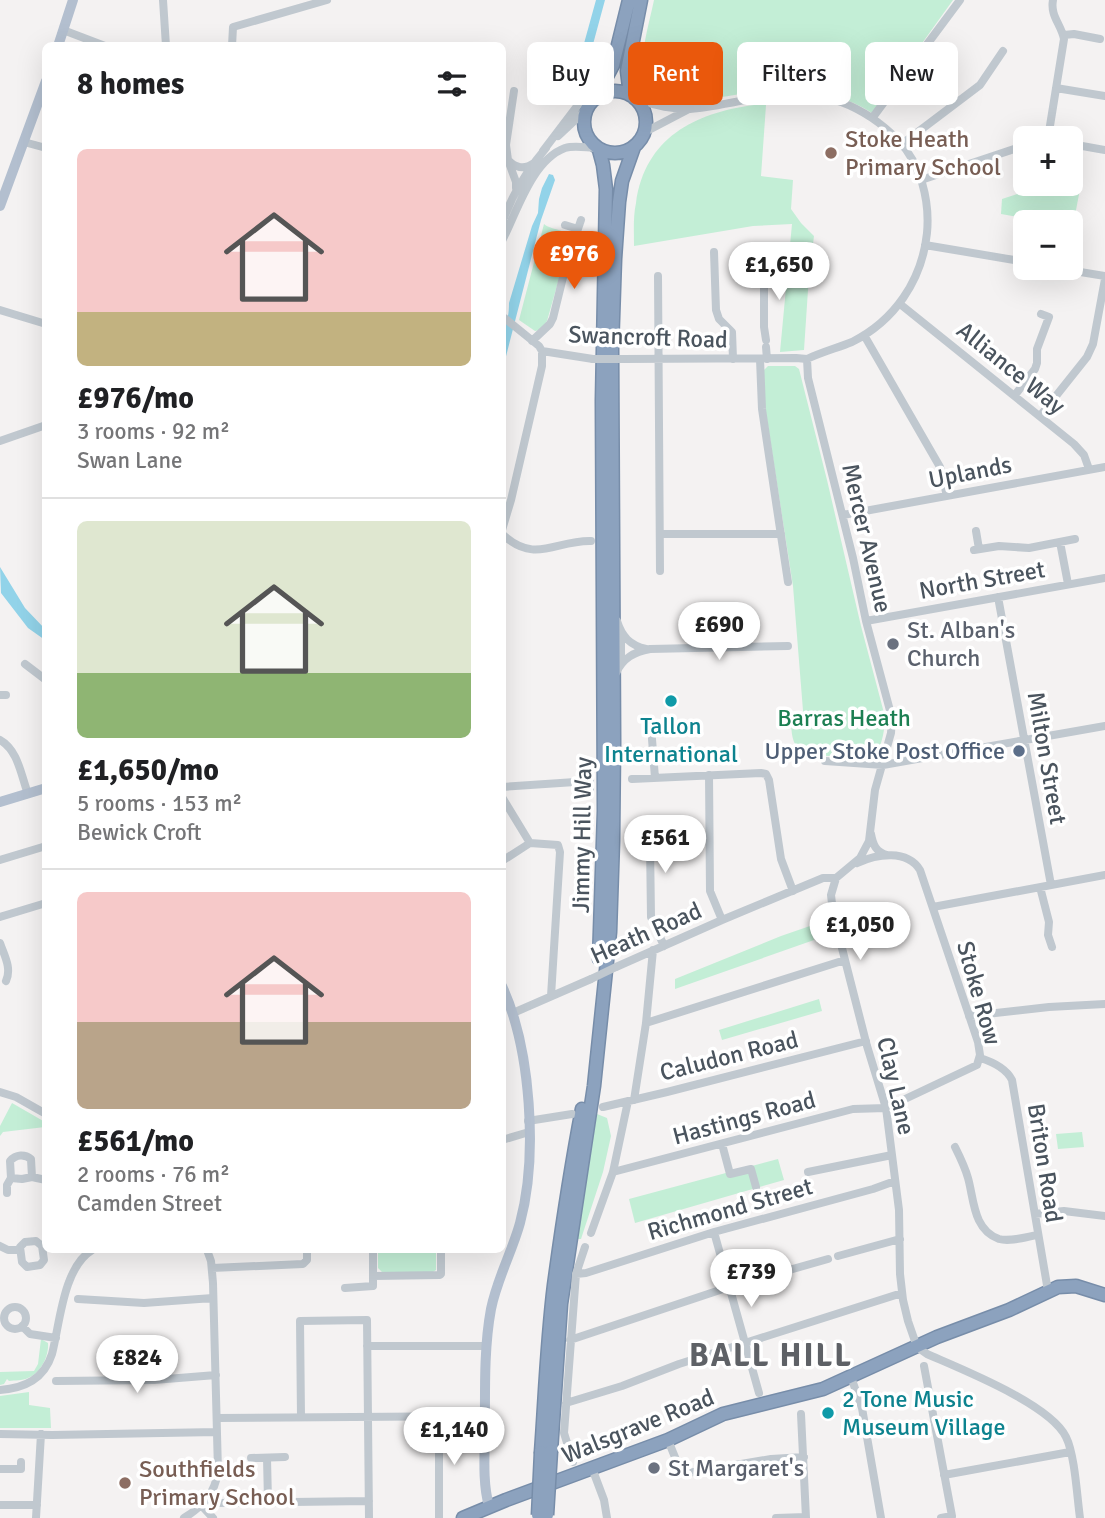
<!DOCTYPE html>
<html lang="en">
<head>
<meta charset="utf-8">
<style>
  :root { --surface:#fff; --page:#f2f2f2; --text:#202124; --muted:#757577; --line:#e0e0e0; --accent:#ea580c }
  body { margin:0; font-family:Signika,sans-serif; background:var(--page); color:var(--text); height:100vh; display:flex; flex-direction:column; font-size:26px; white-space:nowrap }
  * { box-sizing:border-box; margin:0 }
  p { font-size:23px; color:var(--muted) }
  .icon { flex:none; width:38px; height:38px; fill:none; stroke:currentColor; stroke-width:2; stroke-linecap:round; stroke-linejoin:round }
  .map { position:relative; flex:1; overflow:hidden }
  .side { position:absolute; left:42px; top:42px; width:464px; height:1211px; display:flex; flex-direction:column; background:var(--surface); border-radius:10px; box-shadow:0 7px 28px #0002 }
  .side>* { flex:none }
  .banner { position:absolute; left:527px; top:42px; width:472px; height:63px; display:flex; gap:14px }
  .buttons { position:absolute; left:1013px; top:126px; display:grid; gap:14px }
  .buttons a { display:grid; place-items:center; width:70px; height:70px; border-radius:10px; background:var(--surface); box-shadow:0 7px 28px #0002; font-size:35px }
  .price { position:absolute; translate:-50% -60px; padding:0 16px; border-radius:24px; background:#fff; color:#222; font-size:23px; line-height:46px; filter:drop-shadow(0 2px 4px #0008) }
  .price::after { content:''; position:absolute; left:50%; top:42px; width:21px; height:16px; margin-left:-10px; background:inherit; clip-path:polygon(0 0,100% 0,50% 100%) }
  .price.selected { background:var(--accent); color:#fff }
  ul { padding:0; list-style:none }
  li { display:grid; align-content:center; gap:14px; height:371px; padding:0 35px }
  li+li { border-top:2px solid var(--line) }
  li span { display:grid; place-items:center; height:217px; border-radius:10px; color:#555 }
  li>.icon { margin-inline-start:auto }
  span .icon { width:126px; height:126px; fill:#fffc; stroke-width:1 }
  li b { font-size:30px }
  h2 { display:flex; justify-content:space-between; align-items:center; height:84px; padding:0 35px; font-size:30px }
  .tag { padding:0 24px; border-radius:10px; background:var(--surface); box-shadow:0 7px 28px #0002; font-size:24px; line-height:63px }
  .tag.selected { background:var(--accent); color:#fff }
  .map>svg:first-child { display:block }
</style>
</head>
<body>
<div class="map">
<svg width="1105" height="1518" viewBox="0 0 1105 1518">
  <rect width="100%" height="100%" fill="#f4f2f2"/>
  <path fill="#c3eed6" d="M654 0H953L872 113C849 98 823 91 795 90 779 89 763 91 747 93 722 96 652 115 643 80 638 61 650 20 654 0Z
    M754 105H766L761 176 793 180 791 209 801 223 814 236 809 275 804 350 780 352 792 224 753 226 634 246C634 232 633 217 636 203 645 138 694 113 754 105Z
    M1047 184 1080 189 1073 226H1071V222H1048L1001 214 1002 199Z
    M544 224C552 231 568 228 570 240L547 321 541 330 535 331 519 320Z
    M768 366H795L799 369 827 480 861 626 884 713C886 729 882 745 874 758L806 755C793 747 792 738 791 724L804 723 793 586 764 400V370Z
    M810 926 814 940 675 989V979L781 936Z
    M819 999 822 1011 722 1040 719 1030Z
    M12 1103 45 1122V1127L3 1132 0 1136V1126Z
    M597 1114 607 1118 611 1136 603 1172 581 1239H576Z
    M1082 1132 1084 1147 1058 1149 1056 1134Z
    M778 1159 784 1180 635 1223 629 1199Z
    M378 1250H436V1270L433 1272 383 1273 378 1268Z
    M41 1339 48 1343C49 1356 41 1373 28 1378 22 1381 15 1380 9 1381L7 1379 4 1384 0 1385V1372L34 1371 38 1364Z
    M29 1392V1405L50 1408 51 1428H0V1396Z"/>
  <path fill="#92d3e9" d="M596 0H605L589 59 583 72 579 89 572 87Z
    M549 174 553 175 555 180 541 220 502 372V330C508 323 509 312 509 303L532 226 538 213 539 199 542 188Z
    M0 567 25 608 45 629V640L28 628 1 593Z"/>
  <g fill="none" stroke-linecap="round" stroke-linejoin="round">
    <g stroke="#778da9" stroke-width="15">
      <path id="highway" d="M584 122a31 31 0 1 1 62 0a31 31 0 1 1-62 0Z
        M630 95 627 71 641 0
        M595 99 613 65 629 0
        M599 150 603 165 606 189 602 401 604 811 599 959
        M551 1451 561 1304 594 1086 610 932 613 841 614 743 612 348 615 259 619 202 622 181 634 147
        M541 1452C545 1397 547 1341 554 1285 562 1226 571 1167 582 1109
        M463 1518 506 1500 668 1440 723 1414 823 1389 937 1337 1009 1310 1058 1287 1076 1286 1105 1295"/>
    </g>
    <path stroke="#c0c8cf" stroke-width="8" d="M163 0 166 46
      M63 30 105 46
      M1064 35 1074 34 1100 39
      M232 46 233 27 327 0
      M1056 88 1105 96
      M637 100C654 104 672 110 690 109 717 107 746 99 773 95 821 88 865 106 898 140 921 164 930 201 927 233 922 281 894 321 852 342 837 348 822 352 807 359
      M873 117 960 0
      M645 132 689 109
      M558 136 588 108
      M1048 138 1064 39C1061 24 1050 16 1053 0
      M24 142 46 148
      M902 144 980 85 1003 51
      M1071 144 1105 150
      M543 151 597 80 605 67 611 53
      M508 160 506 145 514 91
      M921 180 1026 145
      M516 188V182L508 160C516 168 524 170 534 163
      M502 223C512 195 527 170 546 148
      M565 225 578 229
      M502 241C517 212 532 160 565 148 575 145 587 148 598 148
      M925 245 1026 262
      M714 252 716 310 719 319 732 332 733 359
      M764 265V327L766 340
      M1056 268 1105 276
      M658 276 660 571
      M900 304 1074 444 1084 455 1089 469
      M0 310 46 324
      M502 316 539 346 542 351 593 359
      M864 335 940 467 947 496
      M532 341 550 324 553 318 567 261 581 220
      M766 347 767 359
      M623 359 796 358 807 359
      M760 359 762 409 788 582
      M807 359 808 378 853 558 866 621 892 718 891 733 875 790 869 841 860 858 836 878 831 895 833 912 845 960 867 1046 886 1108 899 1210 900 1274 903 1300 908 1321 917 1347 927 1354C961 1369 1050 1404 1066 1437 1075 1455 1077 1497 1080 1518
      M1015 395 1035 369 1037 363V349L1049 317 1041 314
      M1040 416 1087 357 1093 344 1105 279
      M0 441 46 425
      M843 515 1105 467
      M502 530 511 500 542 366V351
      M976 531 979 549
      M502 534C536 565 555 540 591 541
      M660 534H781
      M1060 542 1068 584
      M974 550 999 546 1029 548 1075 539
      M998 597 1051 885
      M617 621C622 637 630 645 646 649
      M866 621 1105 578
      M25 664 46 680
      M619 666 621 658V634
      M616 673C623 658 634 652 650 649L788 646
      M0 695H6
      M652 739 655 778
      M0 740C18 750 21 775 28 794
      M825 761 883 765 1105 726
      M709 775 710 891 722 920
      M632 779 761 773 766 774 769 780 781 859 793 891
      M502 787 590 781V792
      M502 797 530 843
      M871 834C873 845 876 852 887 855
      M0 860 46 846
      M502 861 530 843 558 845 560 852 551 996
      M1040 887 1049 922 1048 935 1052 947
      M933 907 1105 875
      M0 917 46 903
      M0 943C4 955 12 968 6 981
      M664 946 651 917 650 843 654 838 709 837
      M616 967 722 920 823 878H836
      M513 1013 591 979
      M969 1016 1049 1007 1105 1004
      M646 1023 845 960
      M980 1058C993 1062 1006 1068 1012 1080L1048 1291
      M0 1092 16 1097 46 1114
      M634 1100 646 1023 653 950
      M603 1107 667 1092 866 1041
      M528 1121 572 1114
      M502 1140 529 1132
      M722 1144 730 1174 751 1169 756 1187
      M955 1147C960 1157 965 1167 968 1178 974 1199 973 1230 999 1239 1010 1242 1026 1237 1037 1235
      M613 1172 853 1109 886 1108 977 1065 980 1055 978 1042 920 870C907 849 877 854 857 863
      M808 1172 892 1155
      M11 1178 22 1179 32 1177 46 1180
      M7 1193V1185L11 1178 10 1161C16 1154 25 1154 31 1159L32 1177
      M1035 1214 1064 1211 1105 1216
      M714 1232 759 1393
      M591 1233 613 1172 628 1101
      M36 1241 42 1246 44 1260 40 1265 27 1267 22 1262 20 1247 25 1242Z
      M0 1246 8 1250H20
      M838 1256 900 1239
      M212 1268 303 1264 307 1260V1250
      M576 1274 586 1273 714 1232 873 1189 895 1181
      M374 1276 440 1275 441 1274V1250
      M345 1288 373 1286V1250
      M78 1299 144 1303 213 1298
      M4 1318a11 11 0 1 1 22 0a11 11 0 1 1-22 0Z
      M22 1326 30 1334 56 1338
      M570 1340 729 1287 828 1259
      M367 1346H487
      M924 1366 952 1516 941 1518
      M851 1377 862 1408 881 1518
      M56 1381 154 1380 216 1375
      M0 1390C25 1388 44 1379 52 1354 60 1323 63 1268 92 1250
      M566 1403 622 1386 679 1364 902 1293
      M801 1414 806 1518
      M439 1416V1518
      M301 1417 300 1321 367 1320 369 1518
      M217 1418 485 1416
      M0 1434 52 1435 217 1432
      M668 1440 681 1472 688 1473 771 1459 804 1457
      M251 1458 285 1457
      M267 1458 268 1501
      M573 1462 564 1433 576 1274 585 1247
      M592 1468 604 1500 607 1518
      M0 1469H21V1462
      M944 1475 1070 1452
      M217 1503 369 1501
      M0 1505H37
      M202 1506 213 1518
      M36 1518 41 1434
      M184 1518C203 1506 215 1494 218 1471L213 1283 211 1261 207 1250
      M776 1518 806 1517"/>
    <path stroke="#b3bfcf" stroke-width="10" d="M58 46 73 0
      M0 206 46 81
      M0 802 46 788
      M489 1506C482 1481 485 1452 485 1426 485 1388 484 1347 491 1309 497 1279 512 1252 520 1223 538 1156 531 1049 502 986"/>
    <use href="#highway" stroke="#8ca2be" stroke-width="12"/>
    <g stroke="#778da9" stroke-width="15" stroke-linecap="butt">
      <path id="highway-bridge" d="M538 1515 541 1452
        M547 1515 551 1451"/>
    </g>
    <path stroke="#c0c8cf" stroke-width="8" d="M593 359H623
      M591 979 616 967"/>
    <use href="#highway-bridge" stroke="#8ca2be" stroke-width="12"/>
  </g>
  <g fill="#8d6e63" stroke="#fff" stroke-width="2.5">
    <circle cx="831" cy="153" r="7"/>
    <circle cx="125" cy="1483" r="7"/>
  </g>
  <g fill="#6b7280" stroke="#fff" stroke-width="2.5">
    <circle cx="893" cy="644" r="7"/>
    <circle cx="654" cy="1468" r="7"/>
  </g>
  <g fill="#0f9aa8" stroke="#fff" stroke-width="2.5">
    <circle cx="671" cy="701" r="7"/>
    <circle cx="828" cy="1413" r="7"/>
  </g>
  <circle fill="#5c6f8a" stroke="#fff" stroke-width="2.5" cx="1019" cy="751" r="7"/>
  <g text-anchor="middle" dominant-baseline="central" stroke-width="7" stroke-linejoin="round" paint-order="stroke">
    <g font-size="24" fill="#785e54" stroke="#fff" text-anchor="start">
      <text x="845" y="139">Stoke Heath<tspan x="845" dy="28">Primary School</tspan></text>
      <text x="139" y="1469">Southfields<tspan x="139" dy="28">Primary School</tspan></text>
    </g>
    <g font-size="24" fill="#4a545e" stroke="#fff">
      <text transform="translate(648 337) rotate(2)">Swancroft Road</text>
      <text transform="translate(1011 368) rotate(39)">Alliance Way</text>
      <text transform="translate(970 472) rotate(-11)">Uplands</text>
      <text transform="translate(867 538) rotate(77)">Mercer Avenue</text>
      <text transform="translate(982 580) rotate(-10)">North Street</text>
      <text transform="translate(1047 758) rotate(80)">Milton Street</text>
      <text transform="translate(582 835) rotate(-89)">Jimmy Hill Way</text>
      <text transform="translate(646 933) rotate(-24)">Heath Road</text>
      <text transform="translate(979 993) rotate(74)">Stoke Row</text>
      <text transform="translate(729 1056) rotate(-14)">Caludon Road</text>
      <text transform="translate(896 1086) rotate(77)">Clay Lane</text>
      <text transform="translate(744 1118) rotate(-15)">Hastings Road</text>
      <text transform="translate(1045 1163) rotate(81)">Briton Road</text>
      <text transform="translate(730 1209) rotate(-16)">Richmond Street</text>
      <text transform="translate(638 1426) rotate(-22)">Walsgrave Road</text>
    </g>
    <g font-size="24" fill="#5b616d" stroke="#fff" text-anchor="start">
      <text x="907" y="630">St. Alban's<tspan x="907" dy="28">Church</tspan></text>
      <text x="668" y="1468">St Margaret's</text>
    </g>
    <g font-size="24" fill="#1c7f52" stroke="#fff">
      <text x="844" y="718">Barras Heath</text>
    </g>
    <g font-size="24" fill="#0d838f" stroke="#fff">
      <text x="671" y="726">Tallon<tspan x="671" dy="28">International</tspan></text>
      <text x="842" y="1399" text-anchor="start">2 Tone Music<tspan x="842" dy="28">Museum Village</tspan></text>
    </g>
    <g font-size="24" fill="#4e5e75" stroke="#fff" text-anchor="end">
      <text x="1005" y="751">Upper Stoke Post Office</text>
    </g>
    <g font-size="32" font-weight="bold" letter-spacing="2" fill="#5e6166" stroke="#fff">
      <text x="771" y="1355">BALL HILL</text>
    </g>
  </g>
</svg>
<div class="buttons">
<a>+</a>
<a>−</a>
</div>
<b class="price selected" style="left:574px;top:291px">£976</b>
<b class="price" style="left:779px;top:302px">£1,650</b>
<b class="price" style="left:719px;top:662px">£690</b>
<b class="price" style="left:665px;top:875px">£561</b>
<b class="price" style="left:860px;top:962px">£1,050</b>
<b class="price" style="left:751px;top:1309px">£739</b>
<b class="price" style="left:137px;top:1395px">£824</b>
<b class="price" style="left:454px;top:1467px">£1,140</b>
<div class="banner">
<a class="tag">Buy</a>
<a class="tag selected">Rent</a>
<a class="tag">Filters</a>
<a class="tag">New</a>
</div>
<section class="side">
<h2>8 homes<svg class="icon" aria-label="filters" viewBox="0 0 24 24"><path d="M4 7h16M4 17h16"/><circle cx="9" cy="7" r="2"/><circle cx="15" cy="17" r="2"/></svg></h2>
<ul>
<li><span style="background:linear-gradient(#f6c9c9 75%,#c2b280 0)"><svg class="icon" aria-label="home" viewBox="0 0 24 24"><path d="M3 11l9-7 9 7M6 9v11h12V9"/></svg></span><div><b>£976/mo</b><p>3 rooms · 92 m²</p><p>Swan Lane</p></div></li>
<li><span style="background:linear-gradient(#dfe7d0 70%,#8fb573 0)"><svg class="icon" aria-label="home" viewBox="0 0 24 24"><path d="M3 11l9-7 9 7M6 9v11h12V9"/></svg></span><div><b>£1,650/mo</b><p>5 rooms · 153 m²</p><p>Bewick Croft</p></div></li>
<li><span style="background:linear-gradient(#f6c9c9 60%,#b9a48a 0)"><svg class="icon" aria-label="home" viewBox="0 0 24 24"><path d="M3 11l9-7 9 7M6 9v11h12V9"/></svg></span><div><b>£561/mo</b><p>2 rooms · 76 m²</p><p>Camden Street</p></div></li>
</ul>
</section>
</div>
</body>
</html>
